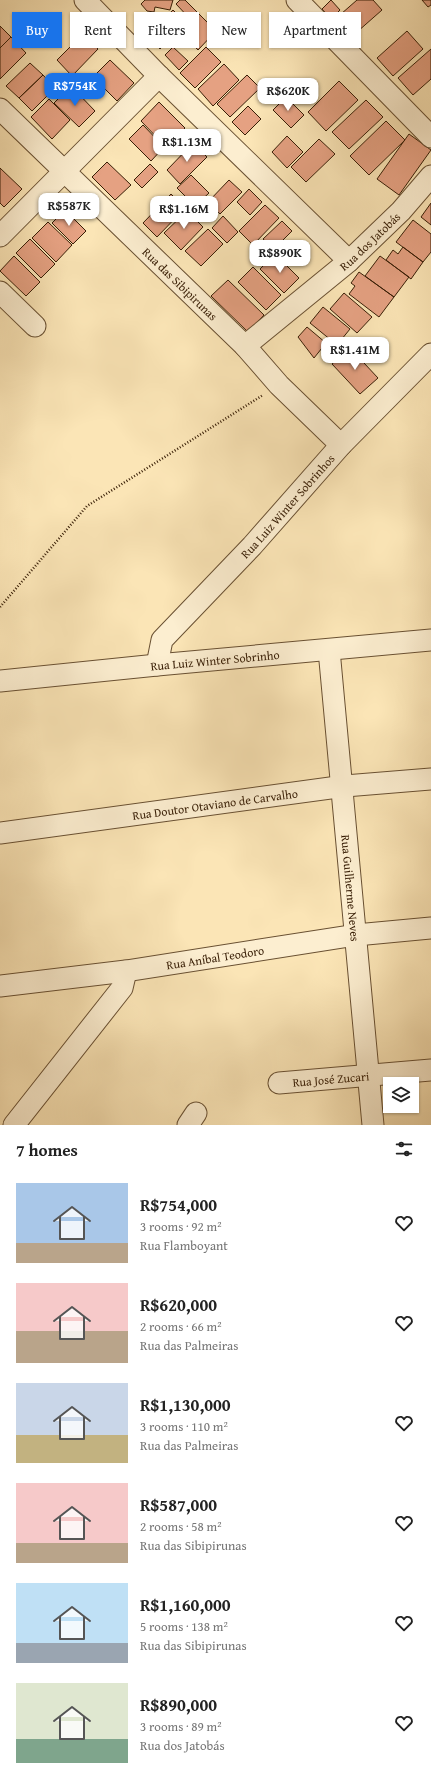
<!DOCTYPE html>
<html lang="en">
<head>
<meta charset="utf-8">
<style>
  :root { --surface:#fff; --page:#f6f6f6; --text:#222; --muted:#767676; --accent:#1a73e8 }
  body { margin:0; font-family:"Gentium Book Plus",serif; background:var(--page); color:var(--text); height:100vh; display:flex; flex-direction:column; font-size:15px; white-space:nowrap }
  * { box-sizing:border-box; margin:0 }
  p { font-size:13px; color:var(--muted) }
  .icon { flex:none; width:22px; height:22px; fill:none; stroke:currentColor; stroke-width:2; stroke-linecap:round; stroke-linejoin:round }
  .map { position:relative; height:1125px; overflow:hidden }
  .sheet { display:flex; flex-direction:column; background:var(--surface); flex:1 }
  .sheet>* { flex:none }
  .top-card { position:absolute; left:12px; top:12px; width:407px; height:36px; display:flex; gap:8px }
  .buttons { position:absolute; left:383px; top:1077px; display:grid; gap:8px }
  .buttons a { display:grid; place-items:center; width:36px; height:36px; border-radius:0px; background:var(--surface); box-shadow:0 1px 3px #0004; font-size:20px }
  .price { position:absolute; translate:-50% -34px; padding:0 9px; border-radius:8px; background:#fff; color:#222; font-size:13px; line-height:26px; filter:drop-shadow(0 1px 2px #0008) }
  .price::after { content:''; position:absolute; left:50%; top:24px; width:12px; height:9px; margin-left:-6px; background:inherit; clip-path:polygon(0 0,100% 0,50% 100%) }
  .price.current { background:var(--accent); color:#fff }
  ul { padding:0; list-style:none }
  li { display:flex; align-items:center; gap:12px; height:100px; padding:0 16px }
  li span { display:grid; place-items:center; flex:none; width:112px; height:80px; border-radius:0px; color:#555 }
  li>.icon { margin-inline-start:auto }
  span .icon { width:48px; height:48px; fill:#fffc; stroke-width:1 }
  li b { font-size:17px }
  h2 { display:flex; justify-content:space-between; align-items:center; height:48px; padding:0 16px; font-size:17px }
  .pill { padding:0 14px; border-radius:0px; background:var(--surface); box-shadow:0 1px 3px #0004; font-size:14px; line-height:36px }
  .pill.current { background:var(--accent); color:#fff }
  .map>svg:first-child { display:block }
</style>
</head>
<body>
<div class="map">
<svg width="431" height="1125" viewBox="0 0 431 1125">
  <rect width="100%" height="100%" fill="#fbe5b6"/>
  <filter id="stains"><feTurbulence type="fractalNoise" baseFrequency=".005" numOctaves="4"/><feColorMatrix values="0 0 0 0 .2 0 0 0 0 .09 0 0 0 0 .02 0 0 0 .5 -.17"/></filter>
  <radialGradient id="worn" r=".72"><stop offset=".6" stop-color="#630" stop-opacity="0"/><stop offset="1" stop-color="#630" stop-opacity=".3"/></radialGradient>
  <path fill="#e5a182" stroke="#381e06" d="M145 0H173L170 10 155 7 154 12 147 11 141 4Z
    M180 0H185L199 14 192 21 176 4Z
    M331 0 340 10 331 19 322 9Z
    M357 0H373L382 10 357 32 341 14Z
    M422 0H431V5L428 7Z
    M173 10 186 23 160 49 147 35Z
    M199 14 216 31 198 50 181 32Z
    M0 26 11 37 0 48Z
    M407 31 423 49 393 76 377 58Z
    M83 34 98 49 72 76 57 60Z
    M11 37 26 53 0 79V48Z
    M173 47 188 61 179 70 165 55Z
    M206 47 221 62 195 88 180 73Z
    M431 49V79L413 95 398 78Z
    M110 60 134 83 117 101 93 77Z
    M30 63 43 75 19 98 6 86Z
    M224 64 239 80 213 106 198 89Z
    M43 75 55 88 32 111 19 98Z
    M247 75 260 88 230 117 217 104Z
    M339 81 358 100 326 131 308 112Z
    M71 86 95 111 79 127 54 103Z
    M286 97 304 115 291 128 273 110Z
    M49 99 70 120 52 139 31 117Z
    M366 100 383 117 349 149 332 132Z
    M159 102 185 128 166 147 141 121Z
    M248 106 261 119 245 135 232 122Z
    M386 121 405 140 369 175 350 156Z
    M143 125 164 147 151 161 129 139Z
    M409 134 431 150 399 195 377 179Z
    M287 136 303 152 287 168 272 152Z
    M319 139 335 154 306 182 291 167Z
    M193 143 207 157 180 184 167 170Z
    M107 162 131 185 115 200 92 177Z
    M150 164 158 172 142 188 134 180Z
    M0 168 22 189 4 207 0 203Z
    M191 175 209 193 195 206 177 188Z
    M229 180 242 192 220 214 208 202Z
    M249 189 262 202 250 215 237 202Z
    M171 194 185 208 157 237 143 223Z
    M431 203V225L421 217Z
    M265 205 279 218 253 245 239 231Z
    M65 210 86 231 73 244 52 223Z
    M187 211 203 227 181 250 164 233Z
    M223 216 238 232 227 243 212 228Z
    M413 220 431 234V252L423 262 396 242Z
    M282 221 292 231 274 249 263 239Z
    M48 222 72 245 56 262 32 238Z
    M208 229 223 244 201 266 185 251Z
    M30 239 55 264 41 278 16 253Z
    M403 247 423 262 411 279 386 260 393 250 398 254Z
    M275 254 299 278 284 293 260 269Z
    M14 256 40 282 26 296 0 271Z
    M380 256 409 277 394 297 365 276Z
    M253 267 281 295 266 310 238 282Z
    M359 272 394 297 379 317 349 294 355 286 351 283Z
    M228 280 264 315 248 332 211 296Z
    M344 293 372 317 357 333 330 309Z
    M323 307 350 329 337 345 310 323Z
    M307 327 326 343 314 358 298 337Z
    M350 348 378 378 360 394 332 364Z"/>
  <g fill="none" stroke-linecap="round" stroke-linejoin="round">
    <g stroke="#695032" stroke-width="23">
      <g id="minor">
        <path d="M85 0 159 76 349 261"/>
        <path d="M297 0 431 137"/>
        <path id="s1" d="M0 109 245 346 279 385 341 445"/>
        <path d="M0 236 159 76"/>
        <path d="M0 292 35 326"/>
        <path id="s2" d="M245 346 349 261 401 211 431 176"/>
        <path id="s3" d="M329 650 373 1125"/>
        <path id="s4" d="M157 665 162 640 252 546 341 445 431 354"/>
        <path id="s5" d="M0 681 157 665 431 640"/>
        <path id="s6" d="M0 833 345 786 431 779"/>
        <path id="s7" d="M0 986 126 971 356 935 431 928"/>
        <path id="s8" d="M279 1083 431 1070"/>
        <path d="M14 1125 122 988 126 971"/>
        <path d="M188 1125 196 1113"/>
      </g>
    </g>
    <path stroke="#381e06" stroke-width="2.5" stroke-dasharray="1 2" stroke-linecap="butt" d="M0 607 87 506 263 395"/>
    <use href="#minor" stroke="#fceed0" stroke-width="21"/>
  </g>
  <g text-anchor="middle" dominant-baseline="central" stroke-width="3.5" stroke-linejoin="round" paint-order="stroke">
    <g font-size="12" fill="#381e06" stroke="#fceed0">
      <text stroke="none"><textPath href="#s2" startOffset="163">Rua dos Jatobás</textPath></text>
      <text stroke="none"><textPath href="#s1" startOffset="251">Rua das Sibipirunas</textPath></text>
      <text stroke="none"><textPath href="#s4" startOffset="209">Rua Luiz Winter Sobrinhos</textPath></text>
      <text stroke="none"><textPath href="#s5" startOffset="216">Rua Luiz Winter Sobrinho</textPath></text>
      <text stroke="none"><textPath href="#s6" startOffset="217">Rua Doutor Otaviano de Carvalho</textPath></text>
      <text stroke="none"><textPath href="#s3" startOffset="239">Rua Guilherme Neves</textPath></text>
      <text stroke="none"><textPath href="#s7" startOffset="217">Rua Aníbal Teodoro</textPath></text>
      <text stroke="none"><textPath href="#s8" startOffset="52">Rua José Zucari</textPath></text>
    </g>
  </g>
  <rect width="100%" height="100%" filter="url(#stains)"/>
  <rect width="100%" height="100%" fill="url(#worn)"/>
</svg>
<div class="buttons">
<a><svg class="icon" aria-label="layers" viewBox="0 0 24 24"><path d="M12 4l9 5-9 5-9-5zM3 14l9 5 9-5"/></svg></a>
</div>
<b class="price current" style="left:75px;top:107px">R$754K</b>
<b class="price" style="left:288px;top:112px">R$620K</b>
<b class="price" style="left:187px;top:163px">R$1.13M</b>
<b class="price" style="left:69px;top:227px">R$587K</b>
<b class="price" style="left:184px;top:230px">R$1.16M</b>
<b class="price" style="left:280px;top:274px">R$890K</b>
<b class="price" style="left:355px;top:371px">R$1.41M</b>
<div class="top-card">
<a class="pill current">Buy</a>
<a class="pill">Rent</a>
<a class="pill">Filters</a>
<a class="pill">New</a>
<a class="pill">Apartment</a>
</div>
</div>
<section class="sheet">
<h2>7 homes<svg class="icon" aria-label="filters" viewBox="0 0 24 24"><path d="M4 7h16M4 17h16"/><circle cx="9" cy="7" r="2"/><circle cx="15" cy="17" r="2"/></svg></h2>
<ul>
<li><span style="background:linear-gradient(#a9c7e8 75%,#b9a48a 0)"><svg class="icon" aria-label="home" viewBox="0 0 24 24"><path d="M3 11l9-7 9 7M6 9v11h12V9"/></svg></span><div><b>R$754,000</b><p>3 rooms · 92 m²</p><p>Rua Flamboyant</p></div><svg class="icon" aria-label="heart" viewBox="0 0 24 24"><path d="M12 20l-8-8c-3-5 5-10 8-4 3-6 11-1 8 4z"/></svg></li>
<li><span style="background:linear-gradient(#f6c9c9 60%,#b9a48a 0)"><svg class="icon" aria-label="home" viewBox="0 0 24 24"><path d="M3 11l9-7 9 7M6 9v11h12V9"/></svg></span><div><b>R$620,000</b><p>2 rooms · 66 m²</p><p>Rua das Palmeiras</p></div><svg class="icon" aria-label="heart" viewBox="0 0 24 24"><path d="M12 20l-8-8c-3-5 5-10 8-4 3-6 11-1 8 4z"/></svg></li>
<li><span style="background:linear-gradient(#c9d6e8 65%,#c2b280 0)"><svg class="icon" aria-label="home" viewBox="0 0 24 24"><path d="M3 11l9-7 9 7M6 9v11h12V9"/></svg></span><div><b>R$1,130,000</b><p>3 rooms · 110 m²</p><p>Rua das Palmeiras</p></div><svg class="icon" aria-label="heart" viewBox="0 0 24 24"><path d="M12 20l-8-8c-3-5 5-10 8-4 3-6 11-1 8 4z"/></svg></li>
<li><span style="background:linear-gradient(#f6c9c9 75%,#b9a48a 0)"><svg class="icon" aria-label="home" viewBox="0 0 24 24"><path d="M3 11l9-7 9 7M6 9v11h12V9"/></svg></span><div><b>R$587,000</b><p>2 rooms · 58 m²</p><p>Rua das Sibipirunas</p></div><svg class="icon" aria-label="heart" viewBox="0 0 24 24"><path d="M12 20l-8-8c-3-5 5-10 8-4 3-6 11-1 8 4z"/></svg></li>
<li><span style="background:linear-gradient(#bfe0f5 75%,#9aa5b1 0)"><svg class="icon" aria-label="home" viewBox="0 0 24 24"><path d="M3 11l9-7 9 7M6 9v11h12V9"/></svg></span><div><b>R$1,160,000</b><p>5 rooms · 138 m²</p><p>Rua das Sibipirunas</p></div><svg class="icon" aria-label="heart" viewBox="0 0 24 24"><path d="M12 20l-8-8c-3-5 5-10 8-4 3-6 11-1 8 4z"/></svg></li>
<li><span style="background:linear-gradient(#dfe7d0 70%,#7fa58c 0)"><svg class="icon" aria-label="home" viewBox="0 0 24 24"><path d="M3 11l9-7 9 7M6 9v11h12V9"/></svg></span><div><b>R$890,000</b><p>3 rooms · 89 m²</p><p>Rua dos Jatobás</p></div><svg class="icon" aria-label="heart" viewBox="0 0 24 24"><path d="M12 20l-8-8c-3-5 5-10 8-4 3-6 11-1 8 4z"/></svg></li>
</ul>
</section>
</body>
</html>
